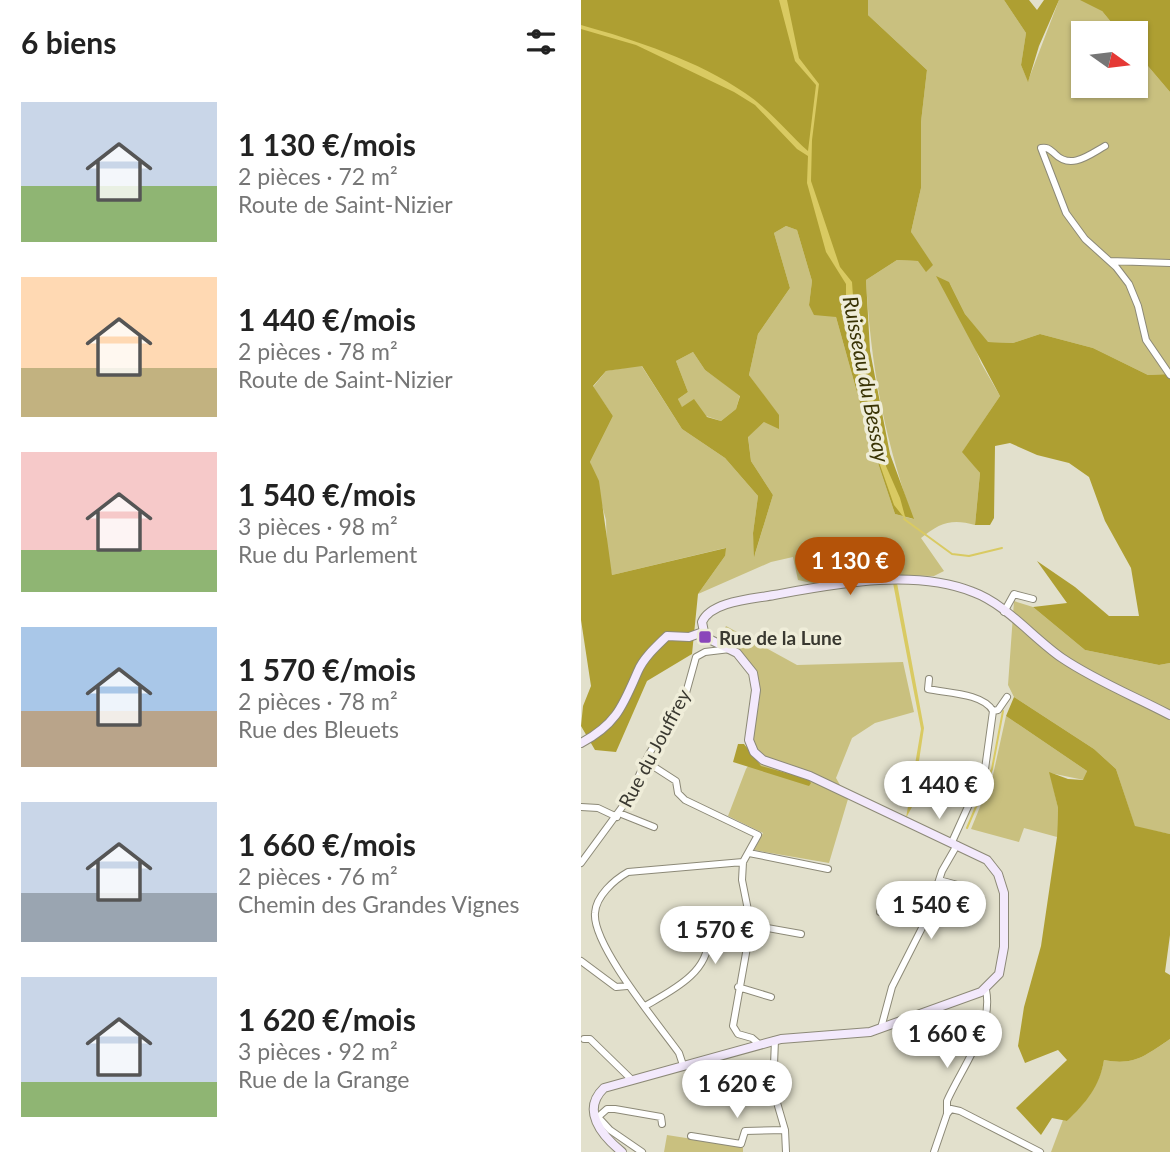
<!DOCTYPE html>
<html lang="fr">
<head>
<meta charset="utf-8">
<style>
  :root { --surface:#fff; --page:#f6f6f6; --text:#222; --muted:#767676; --accent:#b45309 }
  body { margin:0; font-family:Lato,sans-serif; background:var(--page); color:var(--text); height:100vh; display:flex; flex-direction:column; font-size:26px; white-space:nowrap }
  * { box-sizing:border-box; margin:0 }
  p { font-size:23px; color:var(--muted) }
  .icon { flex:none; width:38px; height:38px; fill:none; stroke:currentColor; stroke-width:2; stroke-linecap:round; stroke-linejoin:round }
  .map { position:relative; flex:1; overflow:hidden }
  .drawer { display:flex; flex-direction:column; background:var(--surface); width:581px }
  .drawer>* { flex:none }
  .needle { width:46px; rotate:104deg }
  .tools { position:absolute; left:490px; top:21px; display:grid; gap:14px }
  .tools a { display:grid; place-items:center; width:77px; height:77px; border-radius:0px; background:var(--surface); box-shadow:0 2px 5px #0004; font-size:35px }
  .price { position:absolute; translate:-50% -60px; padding:0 16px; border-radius:24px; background:#fff; color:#222; font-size:23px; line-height:46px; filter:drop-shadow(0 2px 4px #0008) }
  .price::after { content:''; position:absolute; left:50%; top:42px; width:21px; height:16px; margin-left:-10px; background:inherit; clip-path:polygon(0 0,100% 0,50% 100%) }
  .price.selected { background:var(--accent); color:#fff }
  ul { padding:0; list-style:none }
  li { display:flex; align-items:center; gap:21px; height:175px; padding:0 21px }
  li span { display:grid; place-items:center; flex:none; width:196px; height:140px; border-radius:0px; color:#555 }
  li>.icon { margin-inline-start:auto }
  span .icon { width:84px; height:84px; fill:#fffc; stroke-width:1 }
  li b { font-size:30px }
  h2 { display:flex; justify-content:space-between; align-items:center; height:84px; padding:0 21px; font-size:30px }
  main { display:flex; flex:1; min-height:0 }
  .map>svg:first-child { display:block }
</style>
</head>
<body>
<main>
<section class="drawer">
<h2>6 biens<svg class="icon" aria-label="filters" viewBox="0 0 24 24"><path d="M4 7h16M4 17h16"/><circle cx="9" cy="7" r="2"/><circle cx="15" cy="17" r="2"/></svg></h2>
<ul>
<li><span style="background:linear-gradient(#c9d6e8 60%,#8fb573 0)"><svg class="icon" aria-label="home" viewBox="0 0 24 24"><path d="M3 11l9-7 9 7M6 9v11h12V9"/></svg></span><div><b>1 130 €/mois</b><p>2 pièces · 72 m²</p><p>Route de Saint-Nizier</p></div></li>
<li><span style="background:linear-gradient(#ffd9b3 65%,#c2b280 0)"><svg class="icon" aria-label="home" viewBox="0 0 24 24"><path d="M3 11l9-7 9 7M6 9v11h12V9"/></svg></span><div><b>1 440 €/mois</b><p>2 pièces · 78 m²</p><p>Route de Saint-Nizier</p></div></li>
<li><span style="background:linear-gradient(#f6c9c9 70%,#8fb573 0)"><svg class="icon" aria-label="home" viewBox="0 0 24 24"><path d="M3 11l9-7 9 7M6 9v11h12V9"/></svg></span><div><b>1 540 €/mois</b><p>3 pièces · 98 m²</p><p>Rue du Parlement</p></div></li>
<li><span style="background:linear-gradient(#a9c7e8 60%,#b9a48a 0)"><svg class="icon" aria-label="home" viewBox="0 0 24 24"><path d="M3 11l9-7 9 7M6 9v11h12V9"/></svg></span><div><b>1 570 €/mois</b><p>2 pièces · 78 m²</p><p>Rue des Bleuets</p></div></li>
<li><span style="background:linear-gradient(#c9d6e8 65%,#9aa5b1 0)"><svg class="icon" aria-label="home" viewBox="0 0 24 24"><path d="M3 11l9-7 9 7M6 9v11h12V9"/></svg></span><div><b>1 660 €/mois</b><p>2 pièces · 76 m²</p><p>Chemin des Grandes Vignes</p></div></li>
<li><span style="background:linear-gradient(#c9d6e8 75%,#8fb573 0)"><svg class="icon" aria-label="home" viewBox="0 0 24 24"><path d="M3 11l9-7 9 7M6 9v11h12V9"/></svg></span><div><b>1 620 €/mois</b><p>3 pièces · 92 m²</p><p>Rue de la Grange</p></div></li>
</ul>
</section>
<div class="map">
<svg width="589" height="1152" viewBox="0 0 589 1152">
  <rect width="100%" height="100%" fill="#e2e0cc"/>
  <path fill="#c9c07f" d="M287 0H423L445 33 440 65 447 81 478 0H521V11L539 33H502V86H555V52L589 92V374L567 375 512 348 459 334 432 343 406 342 384 314 368 282 400 363 419 396 382 451 399 473 394 525C371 518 358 523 340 538L363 571 353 576 307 575 235 584 217 580 212 557 190 562 117 594 144 556V548L31 575 26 552 25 520 9 462 32 416 12 387 25 371 60 365 101 429 144 458 177 496 172 533 174 554 192 495 170 461 167 436 183 422 198 416 168 375 177 334 209 288 193 233 205 226 216 230 231 281 228 305 255 317 289 439 314 514 332 519C303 436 290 368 285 280L316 260 337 261 330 232 340 188V122L346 70 287 15Z
    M112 352 124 370 159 395 155 409 140 421 101 408 97 399 107 392 95 361Z
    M433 601 452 607 504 650 578 665 589 663V834L554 827 535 769 513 749 433 697 427 685Z
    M145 626 216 665 322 662 333 712 294 723 271 738 255 778 267 799 248 863 173 850 182 833 147 816 165 769 172 759 165 748C184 694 190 672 138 639Z
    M425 716 506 771 503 780 469 773 477 808 476 837 443 828 438 842 390 829 412 775Z
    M589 1039V1152H470L482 1120 486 1121C504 1104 519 1084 523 1060 554 1066 565 1055 589 1039Z
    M86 1135 162 1147V1152H83Z"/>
  <path fill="#ae9f32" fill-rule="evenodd" d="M0 0H287V15L346 70 340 122V188L330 232 352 265 345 272 337 261 316 260 285 280 289 351 309 454 333 519 314 514 289 439 255 317 233 315 228 305 231 281 216 230 205 226 193 233 209 288 177 334 168 375 198 415V429L183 422 167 437 170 461 192 495 173 557 172 533 177 496 144 458 101 429 61 366 25 371 12 386 32 416 9 462 18 481 31 575 145 548 144 556 117 594 111 654 66 681 35 752 14 750 0 726 2 706 10 686 0 620ZM112 352 124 370 159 396 155 409 140 421 126 417 113 399 101 407 97 399 107 392 95 361Z
    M423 0H448L456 10 463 0H478L458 46 447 82 440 65 445 33Z
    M499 0H589V92L555 52V33H539L521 11Z
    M355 276 368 282 384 314 407 342 432 343 459 334 512 348 567 375 589 374V663L578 665 504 650 452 607 486 603 456 561 494 587 528 616H558L550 568 524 521 508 477 488 463 456 455 429 443 414 446 413 518 409 525H394L399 473 381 452 419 396Z
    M433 697 513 749 535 769 554 826 589 834V935L584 972 589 975V1039C565 1055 554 1066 523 1060 519 1086 505 1103 486 1121L471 1118 460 1135 435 1108 486 1060 477 1050 444 1063 437 1046 443 1007 460 946 476 837 477 808 468 772 487 779 502 780 506 771 425 716Z
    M157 744H163L180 766 227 779 230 783 228 786 152 762Z"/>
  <path fill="#d9ca62" d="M198 0H206L218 58 238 84 231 140 230 181 259 267 271 282 274 324 283 353 287 391 296 407 301 457 319 498 325 520 313 505 292 445 294 419 277 379 278 355 265 304V284L245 252 226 183 227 156 216 149 174 105 153 92 55 45 0 29V25C54 40 118 61 164 93 188 109 207 133 227 151L235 85 214 61Z
    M312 583H316L343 728 331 807 325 818 340 729Z"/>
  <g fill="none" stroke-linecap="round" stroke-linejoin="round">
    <path stroke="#d9ca62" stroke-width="2" d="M323 519 371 554 388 556 421 548
      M386 828 411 769 422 711"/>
    <g stroke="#8c8977" stroke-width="8">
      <path id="street" d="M524 146C508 155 490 170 474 154 468 149 467 147 460 148L485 213 504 239 535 267 548 284 557 306 565 340 589 375
        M529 261 589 263
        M423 612 433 594 452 599
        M348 679 347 689C365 693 402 693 412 711
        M64 761 95 781 97 793 104 800 177 835 162 862 47 872C33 880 15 896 14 913 11 945 78 1025 98 1053L102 1065
        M0 807 17 808 36 817
        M38 813 73 827
        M371 842 404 769 412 711 417 710 426 697
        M168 853 247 869
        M162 862 161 880 170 925 152 1026 157 1034 171 1038 179 1045
        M0 863 47 799 68 754 105 693 115 657 124 652 149 649
        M358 880 384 887
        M299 912 345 920
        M170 925 220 934
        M107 928 111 923 130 925 128 937
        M0 961 35 987 46 986
        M157 987 190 997
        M64 1006C90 991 130 972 127 936L94 924
        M300 1028 311 987 345 920 361 871 376 845
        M3 1039H9L49 1078
        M194 1040 192 1089 204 1130 205 1152
        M366 1114 370 1109 379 1111 459 1152
        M110 1136 160 1144 164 1131 204 1130
        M61 1152 29 1130 17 1117 26 1109H34L80 1117 81 1124
        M353 1152 366 1114V1101C380 1069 413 1027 405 990"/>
    </g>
    <g stroke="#8c8977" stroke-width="10">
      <path id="secondary" d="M0 743C36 724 42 705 57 671 63 657 76 646 86 636L108 637 122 632
        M41 1152C20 1135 0 1110 23 1088L200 1039 289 1032 400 992 418 974 423 947V893L417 874 406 860 229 776 182 760 173 752 168 740 175 690 172 673 156 653 124 637 121 622C130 601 172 599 193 595 254 584 332 568 392 592 425 604 452 638 481 658 515 681 553 696 589 715"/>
    </g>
    <use href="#street" stroke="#fff" stroke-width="6"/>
    <use href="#secondary" stroke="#f3e9fc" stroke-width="8"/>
  </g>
  <rect fill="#8a46ba" stroke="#efedd9" stroke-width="2.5" x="117" y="630" width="14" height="14" rx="3.5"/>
  <g text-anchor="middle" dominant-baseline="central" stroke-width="7" stroke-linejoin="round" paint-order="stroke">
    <g font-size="19" font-weight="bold" fill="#393830" stroke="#efedd9" text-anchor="start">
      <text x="138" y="637">Rue de la Lune</text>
    </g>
    <g font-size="19" fill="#393830" stroke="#efedd9">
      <text transform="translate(73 748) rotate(-62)">Rue du Jouffrey</text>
    </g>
    <g font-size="21" font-style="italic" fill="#393304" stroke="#efedd9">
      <text transform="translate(286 379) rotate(79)">Ruisseau du Bessay</text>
    </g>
  </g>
</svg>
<div class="tools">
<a><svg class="needle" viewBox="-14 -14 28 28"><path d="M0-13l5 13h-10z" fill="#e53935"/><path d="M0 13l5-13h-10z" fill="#767676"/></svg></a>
</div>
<b class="price selected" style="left:269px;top:597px">1 130 €</b>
<b class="price" style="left:358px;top:821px">1 440 €</b>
<b class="price" style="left:350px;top:941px">1 540 €</b>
<b class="price" style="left:134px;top:966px">1 570 €</b>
<b class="price" style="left:366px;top:1070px">1 660 €</b>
<b class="price" style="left:156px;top:1120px">1 620 €</b>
</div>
</main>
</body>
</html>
